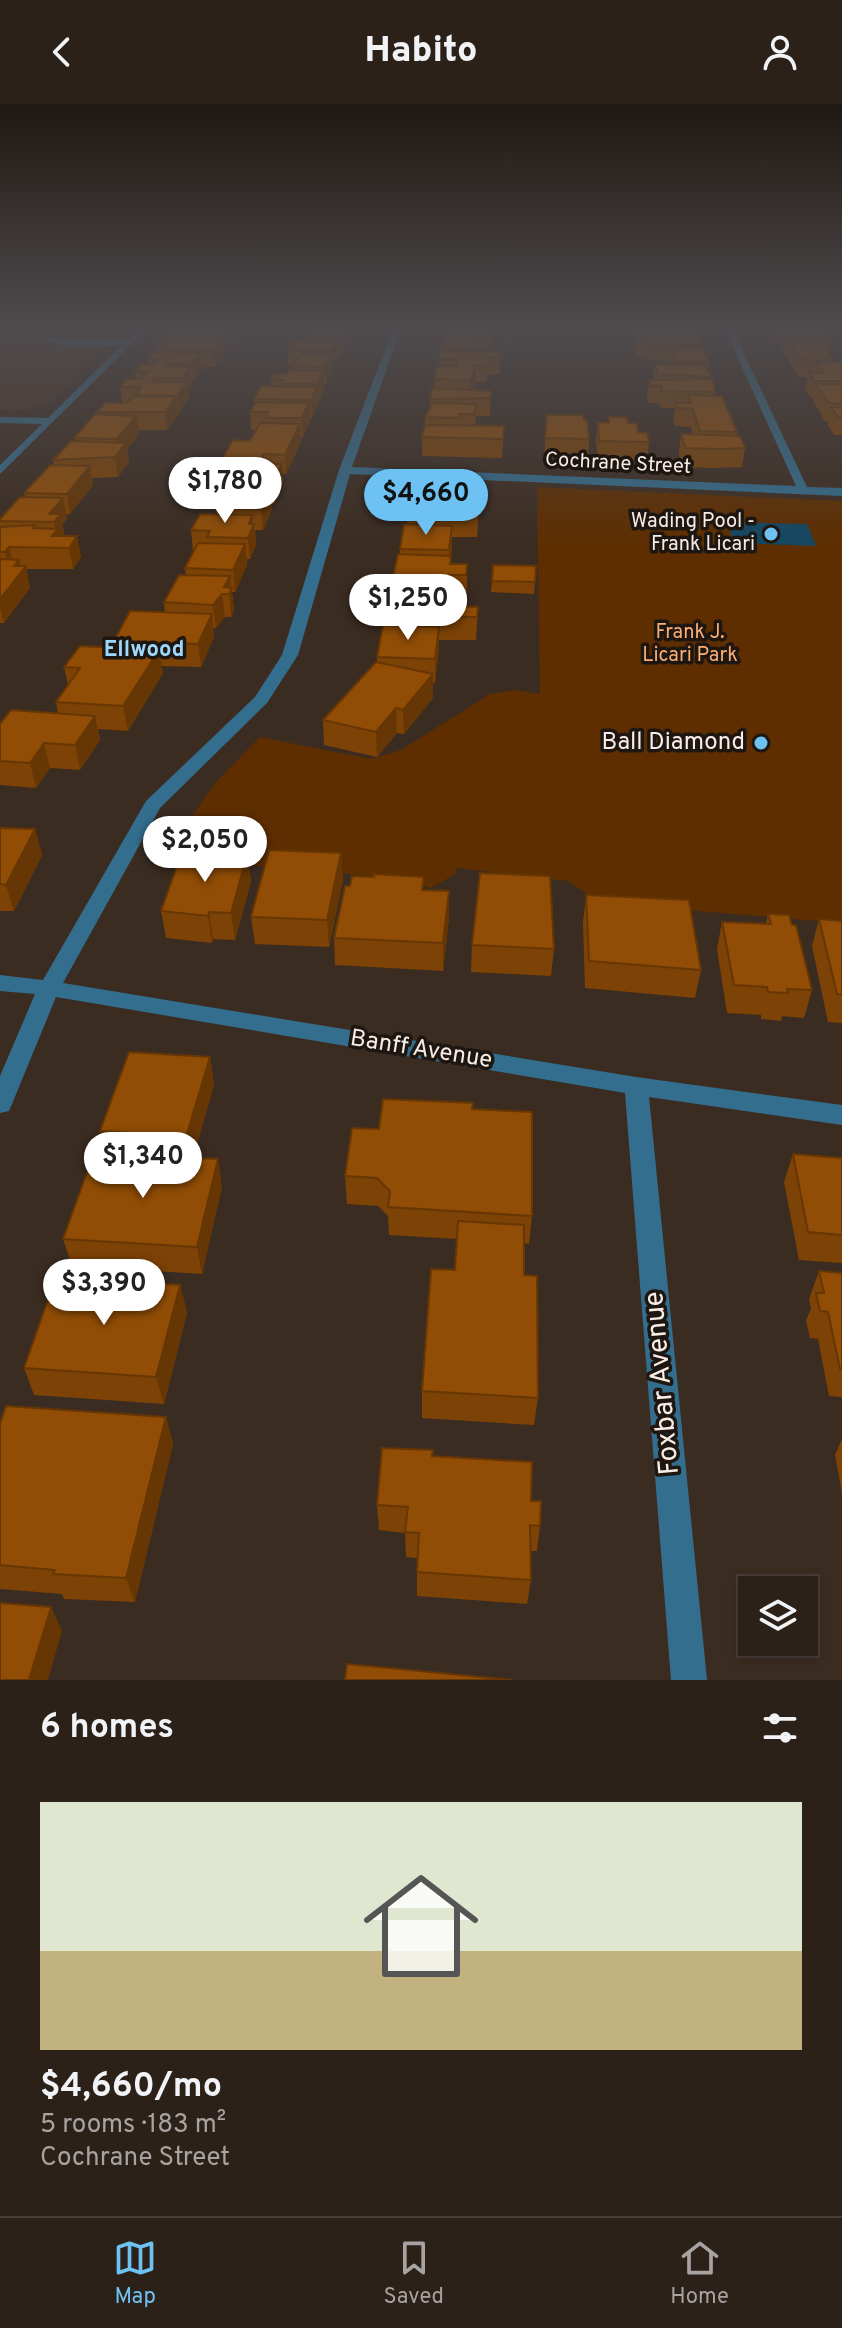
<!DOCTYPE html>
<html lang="en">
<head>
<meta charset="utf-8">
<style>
  :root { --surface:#2c2119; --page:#382e26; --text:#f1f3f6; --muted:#a6a3a2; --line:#483e38; --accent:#6ec2f3 }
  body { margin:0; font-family:Overpass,sans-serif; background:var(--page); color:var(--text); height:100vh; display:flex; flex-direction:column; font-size:30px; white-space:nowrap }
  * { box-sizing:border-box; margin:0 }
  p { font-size:26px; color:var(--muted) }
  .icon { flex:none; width:44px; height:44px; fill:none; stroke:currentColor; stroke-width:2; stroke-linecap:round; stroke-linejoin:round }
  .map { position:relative; height:1576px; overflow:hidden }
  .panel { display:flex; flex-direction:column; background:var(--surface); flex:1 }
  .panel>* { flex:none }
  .controls { position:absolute; left:738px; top:1472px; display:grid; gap:16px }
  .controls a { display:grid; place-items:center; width:80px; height:80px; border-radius:0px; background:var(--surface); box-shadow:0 4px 12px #0003,0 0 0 2px var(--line); font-size:40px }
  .price { position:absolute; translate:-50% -68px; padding:0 18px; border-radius:28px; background:#fff; color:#222; font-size:26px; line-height:52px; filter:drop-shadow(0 2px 4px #0008) }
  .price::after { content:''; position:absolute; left:50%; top:48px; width:24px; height:18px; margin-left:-12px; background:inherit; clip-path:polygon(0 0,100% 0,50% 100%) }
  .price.active { background:var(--accent); color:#111 }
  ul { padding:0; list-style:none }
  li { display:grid; align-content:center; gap:16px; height:424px; padding:0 40px }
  li span { display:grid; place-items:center; height:248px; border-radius:0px; color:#555 }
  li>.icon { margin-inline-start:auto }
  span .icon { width:144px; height:144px; fill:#fffc; stroke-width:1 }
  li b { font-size:34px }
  h2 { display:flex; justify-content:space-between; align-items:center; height:96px; padding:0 40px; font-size:34px }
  header { display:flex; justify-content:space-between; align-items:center; height:104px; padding:0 40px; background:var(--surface); font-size:36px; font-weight:800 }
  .tabs { display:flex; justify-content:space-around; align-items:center; height:112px; border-top:2px solid var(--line); background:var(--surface); font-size:22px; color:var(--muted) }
  .tabs a { display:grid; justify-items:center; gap:4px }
  .tabs .active { color:var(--accent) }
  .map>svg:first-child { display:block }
</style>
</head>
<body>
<header><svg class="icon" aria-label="back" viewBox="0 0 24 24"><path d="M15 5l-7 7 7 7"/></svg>Habito<svg class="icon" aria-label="person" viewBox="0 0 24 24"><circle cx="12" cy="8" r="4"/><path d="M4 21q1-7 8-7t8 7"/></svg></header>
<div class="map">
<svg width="842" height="1576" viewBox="0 0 842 1576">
  <rect width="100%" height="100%" fill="#3b2c21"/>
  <path fill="#4a3425" d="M0 222H128L47 301 16 307 0 306Z"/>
  <path fill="#5e2e00" d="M537 383 842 397V819L600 799 568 777 456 764 455 770 431 784 405 775 238 760 206 763 208 736 178 732 216 678 260 633 371 655 401 646 490 590 516 586 540 590Z"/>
  <path fill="#144762" d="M727 418 807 420 816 442 734 439Z"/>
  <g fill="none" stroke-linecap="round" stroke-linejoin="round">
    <path fill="#346e8e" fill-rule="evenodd" d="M141 222H150L0 370V361L42 320 0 319V313L48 314 121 242H68L49 237V233L68 236H127Z
      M394 222H402L352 363 796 382 723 222H731L807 383 842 384V392L350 370 298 551 267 599 160 704 63 879 636 973 842 1001V1021L649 993 707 1576H671L625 989 56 893 12 1000 9 1007 0 1009V972L35 890 0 887V871L43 876 146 697 255 593 282 551 339 366Z"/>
  </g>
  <path fill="#7d4205" d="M0 222H17L13 225H0Z
    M175 222H248L235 223 236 227 233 231V237L225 249H223L224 251 215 263H203V265L194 277H192V280L188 285 189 295 179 309H178V311L167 326H139V330L127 345 129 358 118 373 92 374 93 381 70 410H66L67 415 62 420 64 432H77L81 454 73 465H26L30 484 4 519H0V415L25 393 24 389 54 361 53 356 75 337 74 334 97 310V308L122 299 120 283 136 275 135 267 148 261 147 254 157 248V242L167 233V230Z
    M314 222H348V230L345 236H344V240L338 253 332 261V267L326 280H325V284L318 298 312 314H310V317L303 333H301V338L286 370H282L283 380 274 400H272V405L263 426H255L256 441 250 455H247V461L235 488H232L234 506 231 513H225L216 524H213L214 533 201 563 161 562 163 569 128 627 98 625 100 636 80 666 50 664 36 684 0 681V620L58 609 56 598 68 581 64 563 115 544 114 537 165 508 164 498 186 471 185 464 193 447 191 426 216 410 215 404 226 384V379L227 377H223L221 357 250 337 256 326H251L250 308 254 301V295L272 282 271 275 286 270 293 266V261H288L287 244 306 236Z
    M448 222H492L493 228 492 244H473V247L501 248 500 270H487V278H476L473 286 491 287 490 312H476L475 322H504L502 354 422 352V333L425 321V313L430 304V295L434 284V275L439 262 441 243 449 232V225Z
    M623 222H692L702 241V244L710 258 708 267 712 273 711 275 715 288 714 292 737 328 736 332 745 344 742 363 716 364 682 363 679 349 681 330 693 331 691 323 675 322 673 316 675 304H660L659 299H648L647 293 649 276H653L655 260H670V257L647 256 646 252H635L636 231 660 232 626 231Z
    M768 222H823L822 226 831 237 828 249 832 253 831 258 842 259V331H834L828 321V317H825L813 297V294H811L805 285 808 273H798L788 256V252H786Z
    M547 311 589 335 588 354 544 353Z
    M609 313 628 319 649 338 647 357 598 356 596 337 598 318 608 319Z
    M470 368 469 392H480L477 433H452L451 460H467V482L466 493H448H456V502L478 503 476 536H439L435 579H433V594L404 630 397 629 377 653 324 641 323 616 377 558V553L391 521V519H388V496L393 484 392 478 400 450V445L407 420V411L412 390V383Z
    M536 462 534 490 491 488 492 477Z
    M0 724 35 725 42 751 14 807H0Z
    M341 749 343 776 329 843 255 840 251 813Z
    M247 751 251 777 235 836 213 835 212 839 166 834 161 807Z
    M350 782 449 787V814L443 867 335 861 334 834Z
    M586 791 701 866 695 894 585 884 583 818Z
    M768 810 812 886 804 914 782 912 781 917 761 915V911L727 909 717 845 722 818 766 820Z
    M819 815 842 817V919L828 918 812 842Z
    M472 841 554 845 551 872 471 868Z
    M210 953 214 981 193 1054 222 1083 202 1170 72 1162 63 1135 106 1049 100 1027Z
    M473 1005 532 1112 529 1140 524 1139V1171L538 1294 534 1321 422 1314V1287L455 1166 457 1135 389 1131 388 1112 378 1102 347 1100 345 1072 379 1025Z
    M793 1050 842 1054V1159L799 1156 784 1078Z
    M819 1167 842 1169V1293L829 1292 818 1235 810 1234 806 1217 811 1204 809 1195Z
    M180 1181 187 1209 164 1300 34 1291 24 1264Z
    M166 1313 173 1340 135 1498 64 1495 62 1490 0 1485V1320Z
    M842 1335V1389L835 1351Z
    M432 1352 531 1397 540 1422 537 1447H530L531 1476 527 1500 417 1492V1454L406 1453 405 1429 379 1426 377 1401Z"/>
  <path fill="#663604" d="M229 222H235L236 227 233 231V237L225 249 223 233Z
    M344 222H348V230L345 236Z
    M343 224 344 240 339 251 338 235Z
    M222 235 224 251 215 263 213 247Z
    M338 237V253L332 261V267L326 280 325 263 329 255V248Z
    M201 249 203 265 194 277 193 260Z
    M190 263 192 280 188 285 189 295 179 309 177 292 183 284 182 274Z
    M476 263V280L469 293 470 276Z
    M324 267 325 284 319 298 318 280Z
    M317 283 318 300 312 314 311 296Z
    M176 293 178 311 167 326 165 308Z
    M309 299 310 317 303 333 302 314Z
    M136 312 139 330 127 345 129 358 118 373 115 353 119 347 117 335Z
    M300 320 301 338 286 370 285 351Z
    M282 360 283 380 274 400 272 380Z
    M90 362 93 381 70 410 67 390Z
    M270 385 272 405 263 426 261 405Z
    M63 394 67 415 62 420 65 431 60 436 52 432 56 427 54 418 49 410Z
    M252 411 256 441 250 455 248 434 249 420Z
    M452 422V443L449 468V446Z
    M77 432 81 454 73 465 69 444Z
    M245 440 247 461 235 488 233 466Z
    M9 443 14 462 19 456 22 467 26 462 30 484 4 519 0 504V495L10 470 5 448Z
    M230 472 234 506 231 513 229 490 224 483Z
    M222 490 225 513 216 524 213 501Z
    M212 510 214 533 201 563 198 540Z
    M439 523V546L435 579V555Z
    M159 546 163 569 128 627 123 602Z
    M433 570V594L404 630 403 606Z
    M396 604 397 629 377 653 376 628Z
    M95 612 100 636 80 666 75 641Z
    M44 639 50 664 36 684 30 659Z
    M35 725 42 751 14 807 6 781Z
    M341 749 343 776 329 843 327 816Z
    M247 751 251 777 235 836 231 809Z
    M449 787V814L443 867V839Z
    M209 808 213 835 212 839 208 812Z
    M210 953 214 981 191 1061 186 1033Z
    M218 1055 222 1083 202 1170 197 1143Z
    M180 1181 187 1209 164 1300 156 1273Z
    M166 1313 173 1340 135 1498 126 1474Z
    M51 1503 62 1527 48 1576H29Z"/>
  <path fill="#914d06" stroke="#663604" stroke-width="2" d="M175 222H231L223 233 188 234 222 235 213 247 161 246 165 242H157L165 233H174L177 230H167Z
    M450 222H492L493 228 449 227Z
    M664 222H692L702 241 649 240 648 236H637L636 231 669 232Z
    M780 222H819L831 237 789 236Z
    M312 224H343L338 235 306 234Z
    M443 232H474L472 244 441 243Z
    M292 236 338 237 329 248 287 244Z
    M791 240H822L832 253H825L828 256H801Z
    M672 244H702L710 258 676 257Z
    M153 247 201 249 193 260H166L164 262 190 263 182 274H156L153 277 187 278 177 292 137 291 140 283H120L127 275H141L147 268 135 267 141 260 154 261 158 256 147 254Z
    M441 247 501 248 500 254H488L487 262 471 261 476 263 470 276 434 275 437 262H456L457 255H439Z
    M300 250H331L325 263 293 262Z
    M816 258H842V277H814L809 268 823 269Z
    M655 260 705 261 712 273 658 270Z
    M289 266 324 267 318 280H281L283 276 271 275 274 270H286Z
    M713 275 715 288 662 287 661 282H650L649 276Z
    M816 280H842V300L829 299Z
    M261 282 317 283 311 296 254 295Z
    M432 284 491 287V294L430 295Z
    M688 291 722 292 737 328 700 327 693 305 677 304 675 298 691 299Z
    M135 292 176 293 165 308H97L105 299H126Z
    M256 298 309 299 302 314H266L268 308H250Z
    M433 299 476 300 475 310H459V314L425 313Z
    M831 303H842V313H838Z
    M95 310 136 312 117 335 74 334Z
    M547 311H583L584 316H587L589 335 545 334Z
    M609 313H627L628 319H637L638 328 647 329 649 338 599 337 598 318 609 319Z
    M260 319 300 320 285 351 264 350 259 359 282 360 272 380 226 379 238 358 221 357 233 336 250 337Z
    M425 321 504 322 503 335 422 333Z
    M681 330 740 332 745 344 719 345 685 344Z
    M71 337 126 339 115 353 53 356Z
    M50 361 90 362 67 390 24 389Z
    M415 367 470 368 469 384 412 383Z
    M226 384 270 385 261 405 215 404Z
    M411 390 480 392 478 413 407 411Z
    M20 393 63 394 49 410H61L54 418 0 417V415Z
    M200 410 252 411 249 420H254L248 434 207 433 210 427 191 426Z
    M404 420 452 422 449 446 400 445Z
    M35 421 33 424 58 425 52 432H77L69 444 9 443 5 448H0V423Z
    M198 439 245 440 233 466 185 464Z
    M398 450 451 452 450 460H467L466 471H449L448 479 392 478Z
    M0 455 19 456 14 462H26L0 495Z
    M493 461 536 462 535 478 492 477Z
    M179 471 230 472 224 483 232 484 229 490H222L213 501 164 498Z
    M390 484 435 486 434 493H456L455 502 478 503 477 513 391 512 394 496H388Z
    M130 507 212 510 198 540 114 537Z
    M383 521 439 523 435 555 377 553Z
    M80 542 159 546 123 602 56 598 80 564 64 563Z
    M376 558 433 570 403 606 396 604 376 628 323 616Z
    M11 606 95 612 75 641 44 639 30 659 0 657V620Z
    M0 724 35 725 6 781 0 780Z
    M269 746 341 749 327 816 251 813Z
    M182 748 247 751 231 809 209 808 208 812 161 807Z
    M480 769 550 772 554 845 472 841Z
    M373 770 424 773 422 786 449 787 443 839 334 834 345 782H350L352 772 374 773Z
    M586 791 689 796 701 866 589 857Z
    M768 810 789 811 792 821H796L812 886 787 885 788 889 768 888 767 883 734 881 722 818 771 820Z
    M819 815 842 817V891L837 890Z
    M129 948 210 953 186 1033 100 1027Z
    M383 995 473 999 472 1005 532 1008V1112L388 1103 390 1087 377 1074 345 1072 352 1024 379 1025Z
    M94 1049 218 1055 197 1143 63 1135Z
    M793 1050 842 1054V1131L808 1128Z
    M458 1117 524 1121V1171L537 1172 538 1294 422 1287 431 1165 455 1166Z
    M819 1167 842 1169V1265H840L828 1208 820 1207 816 1189H824Z
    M56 1173 180 1181 156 1273 24 1264Z
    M6 1302 166 1313 126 1474 53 1470 55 1466 0 1461V1320Z
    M382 1344 433 1346 432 1352 532 1358 531 1397H541L540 1422 530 1421 531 1476 417 1468 419 1429 405 1428 408 1403 377 1401Z
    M0 1499 51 1503 29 1576H0Z
    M347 1560 512 1576H345Z"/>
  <linearGradient id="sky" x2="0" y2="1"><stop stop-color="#201812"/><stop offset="0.5" stop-color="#4f4b4e"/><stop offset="1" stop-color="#4f4b4e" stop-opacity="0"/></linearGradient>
  <rect width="842" height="443" fill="url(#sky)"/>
  <g fill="#6ec2f3" stroke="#1d1611" stroke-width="3">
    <circle cx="771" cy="430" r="8"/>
    <circle cx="761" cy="639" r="8"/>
  </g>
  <g text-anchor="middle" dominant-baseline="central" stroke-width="7" stroke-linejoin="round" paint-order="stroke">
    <g font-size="20" fill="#f8ede6" stroke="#1d1611">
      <text transform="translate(618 360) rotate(3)">Cochrane Street</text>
    </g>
    <g font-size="20" fill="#f8ede6" stroke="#1d1611" text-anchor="end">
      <text x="755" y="418">Wading Pool -<tspan x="755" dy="23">Frank Licari</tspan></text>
    </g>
    <g font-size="20" fill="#fcaf75" stroke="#1d1611">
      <text x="690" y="529">Frank J.<tspan x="690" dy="23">Licari Park</tspan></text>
    </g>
    <g font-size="22" font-weight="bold" fill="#9dd9fe" stroke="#1d1611">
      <text x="144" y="546">Ellwood</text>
    </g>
    <g font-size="24" fill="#f8ede6" stroke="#1d1611" text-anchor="end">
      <text x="745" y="639">Ball Diamond</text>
    </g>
    <g font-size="24" fill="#f8ede6" stroke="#1d1611">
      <text transform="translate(421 946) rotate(9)">Banff Avenue</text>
    </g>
    <g font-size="28" fill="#f8ede6" stroke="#1d1611">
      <text transform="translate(663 1279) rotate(-95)">Foxbar Avenue</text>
    </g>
  </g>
</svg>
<div class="controls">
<a><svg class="icon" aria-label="layers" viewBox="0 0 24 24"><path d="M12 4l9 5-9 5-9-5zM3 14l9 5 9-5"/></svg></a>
</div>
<b class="price" style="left:225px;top:421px">$1,780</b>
<b class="price active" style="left:426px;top:433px">$4,660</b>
<b class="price" style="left:408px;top:538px">$1,250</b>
<b class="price" style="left:205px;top:780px">$2,050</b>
<b class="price" style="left:143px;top:1096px">$1,340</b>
<b class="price" style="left:104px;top:1223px">$3,390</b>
</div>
<section class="panel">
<h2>6 homes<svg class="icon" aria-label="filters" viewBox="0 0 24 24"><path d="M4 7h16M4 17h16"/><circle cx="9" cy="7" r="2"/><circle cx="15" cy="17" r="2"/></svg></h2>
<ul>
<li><span style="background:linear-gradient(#dfe7d0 60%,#c2b280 0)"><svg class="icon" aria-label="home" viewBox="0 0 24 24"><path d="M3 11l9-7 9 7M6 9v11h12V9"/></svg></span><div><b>$4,660/mo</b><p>5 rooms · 183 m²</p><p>Cochrane Street</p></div></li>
</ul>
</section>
<nav class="tabs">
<a class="active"><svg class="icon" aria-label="map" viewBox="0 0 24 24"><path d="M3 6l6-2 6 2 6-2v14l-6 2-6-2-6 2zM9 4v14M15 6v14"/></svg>Map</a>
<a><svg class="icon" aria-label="saved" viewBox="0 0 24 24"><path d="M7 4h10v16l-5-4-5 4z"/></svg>Saved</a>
<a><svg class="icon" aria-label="home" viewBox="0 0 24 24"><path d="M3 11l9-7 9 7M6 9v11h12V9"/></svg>Home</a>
</nav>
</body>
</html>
